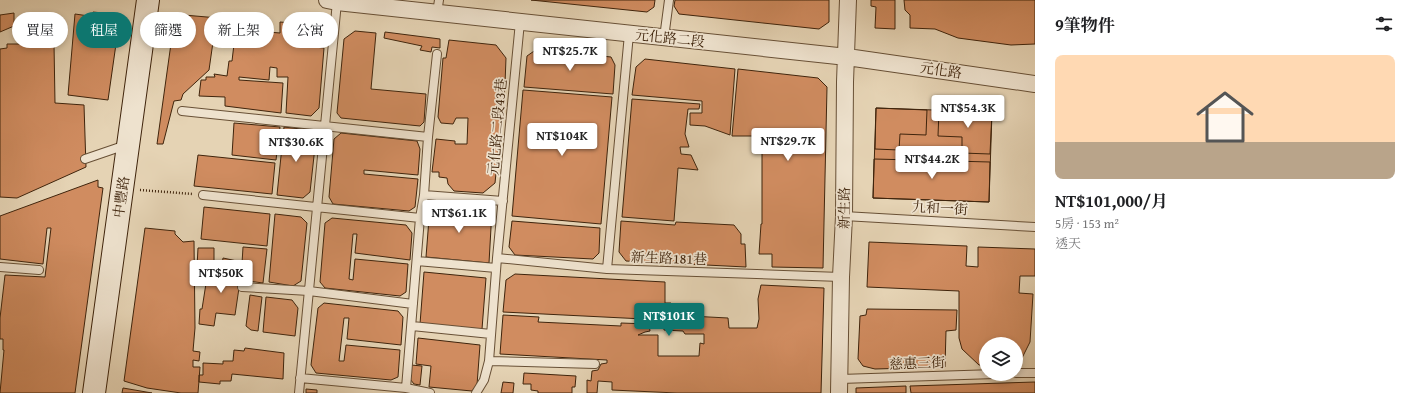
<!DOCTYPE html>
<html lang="zh-TW">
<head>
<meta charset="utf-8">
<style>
  :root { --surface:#fff; --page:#f6f6f6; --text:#202124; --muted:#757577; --accent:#0f766e }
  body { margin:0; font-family:"Gentium Book Plus","Noto Serif TC",serif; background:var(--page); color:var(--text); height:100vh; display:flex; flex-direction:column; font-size:15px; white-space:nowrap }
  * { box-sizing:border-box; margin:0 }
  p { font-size:13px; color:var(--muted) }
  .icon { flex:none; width:22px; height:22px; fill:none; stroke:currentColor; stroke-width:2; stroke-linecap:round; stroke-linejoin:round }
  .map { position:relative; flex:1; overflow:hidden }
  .panel { display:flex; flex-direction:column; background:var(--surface); width:380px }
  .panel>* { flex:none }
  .hud { position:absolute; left:12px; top:12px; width:380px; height:36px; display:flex; gap:8px }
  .fabs { position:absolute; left:979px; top:337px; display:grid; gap:8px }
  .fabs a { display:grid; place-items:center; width:44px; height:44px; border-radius:50%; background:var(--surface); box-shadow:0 2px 6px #0003; font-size:20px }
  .price { position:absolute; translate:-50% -34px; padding:0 9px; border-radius:4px; background:#fff; color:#222; font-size:13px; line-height:26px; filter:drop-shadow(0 1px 2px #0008) }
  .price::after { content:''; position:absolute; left:50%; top:24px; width:12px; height:9px; margin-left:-6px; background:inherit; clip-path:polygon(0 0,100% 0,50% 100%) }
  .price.active { background:var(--accent); color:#fff }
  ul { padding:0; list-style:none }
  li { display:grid; align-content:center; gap:8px; height:212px; padding:0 20px }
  li span { display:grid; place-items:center; height:124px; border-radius:8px; color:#555 }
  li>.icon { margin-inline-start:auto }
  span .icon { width:72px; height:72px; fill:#fffc; stroke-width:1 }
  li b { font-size:17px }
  h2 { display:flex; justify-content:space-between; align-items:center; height:48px; padding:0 20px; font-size:17px }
  .tag { padding:0 14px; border-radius:18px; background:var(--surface); box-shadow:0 2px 6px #0003; font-size:14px; line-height:36px }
  .tag.active { background:var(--accent); color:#fff }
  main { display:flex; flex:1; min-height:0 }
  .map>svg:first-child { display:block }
</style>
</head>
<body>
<main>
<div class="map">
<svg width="1035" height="393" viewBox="0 0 1035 393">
  <rect width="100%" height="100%" fill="#e5d3b4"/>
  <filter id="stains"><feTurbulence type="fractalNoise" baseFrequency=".005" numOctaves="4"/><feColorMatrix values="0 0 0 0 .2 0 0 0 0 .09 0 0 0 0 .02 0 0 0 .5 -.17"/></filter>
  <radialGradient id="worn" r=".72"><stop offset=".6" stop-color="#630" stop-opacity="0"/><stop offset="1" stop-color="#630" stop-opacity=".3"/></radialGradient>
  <path fill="#d08c60" stroke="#3f240c" d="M531 0H655L654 7 647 12Z
    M675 0H829V22L819 29 679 14 674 6Z
    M871 0H895V29L875 28 876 7 871 6Z
    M904 0H1035V44L1011 45 958 38 935 29 910 28V15L905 10Z
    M93 12 113 14 119 23 108 100 68 95 75 14 89 16 87 39 91 40Z
    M14 13V26L0 32V15Z
    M184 15 241 20 242 22 240 30H235V35H214L209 70 183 94 181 100 174 101 163 144H157L174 22Z
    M280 22 315 25 313 47 324 48 319 108 311 116 286 113 288 77H277V68L270 67 269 80 239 77V80L283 83 281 113 225 106V97L199 96 201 80H206V77H215L214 74 227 76 229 61H232L234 44 255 46 256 31 280 33Z
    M355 31 376 33 371 89 426 94 424 122 420 126 341 118 337 113 344 39Z
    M385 32 440 39V48L432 47 431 52 420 50 422 46 384 38Z
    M449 40 496 45 506 58 505 84 495 183 483 193 454 191 448 184 447 178 439 177V172H432L436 139 455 141V144H467L468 118H456L453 124 441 123 438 117 443 58H446Z
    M7 44H54L55 103 84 105 86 167 17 198 0 197V49L7 48Z
    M537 49 611 57 615 65 613 94 524 87 527 56Z
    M645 59 735 69 730 135 705 126 690 125V113H702V101L632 95 636 67Z
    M738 69 818 78 827 87 823 268 772 267V254H759L761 224H762V138H759L760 133H755V136H732Z
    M523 90 612 97 601 224 512 216Z
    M632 99 700 104 699 109H688L685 134 689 147H680L681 154 691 155 698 170 678 168 674 221 622 217Z
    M876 108 992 112 989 202 873 198Z
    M876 108 927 110 926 135 900 134 899 150 875 149Z
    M939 110 992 112 990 154 962 153V137L938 136Z
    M234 123 280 127 276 160 232 155Z
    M284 127 309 130 316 138 310 192 303 198 277 195Z
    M341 133 417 141 420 149 418 175 364 170V174L418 179 415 207 409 211 333 204 329 197 334 139Z
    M198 155 275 163 272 194 194 186Z
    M874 159 990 162 989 202 873 198Z
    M98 180V187L103 188 75 393H0L4 350H3V339H0V318L5 275 45 277 51 228H47L43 264 0 259V216Z
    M430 206 492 210 489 263 426 257Z
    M204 207 270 214 267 246 201 239Z
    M275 214 301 217 307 223 301 281 293 286 269 282Z
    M332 218 406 225 412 233 410 260 355 253 357 234H353L349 279 353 280 355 259 408 264 406 292 400 296 325 288 320 282 325 223Z
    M512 221 600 228 599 253 593 259 515 255 509 247Z
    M621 221 675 225 676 222 734 225 741 234V244H745L746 267 626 261 619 252Z
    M145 228 175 231V234L183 242 194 241 195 328 193 351 200 352 199 361 193 360V367H200L198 393H181L147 388 124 381Z
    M869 242 967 246 966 266 978 267V247L1035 249V276H1020L1019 293 1033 294 1030 342 1019 364 1016 365V344H986V365H979L962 349 959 338V291L867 287Z
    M243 247 267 249 263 283 241 280Z
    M198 248H214V268L197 267Z
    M223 258 237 261 236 272 240 273V281L235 315 216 313 214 326 199 324 200 309H202L207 277 220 279Z
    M424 272 486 278 482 329 420 324Z
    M515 274 665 282V303H671V315L728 318 729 328H757L759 319 758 299 761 285 824 288 821 393H677L612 390V382L598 381 597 393H587V380L591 381 592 371 598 370 601 364 607 363V360L500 354 503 315 539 317 538 322 621 326V323L649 324 650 331 645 332 638 335H658V356H699L700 343 704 344V334H685L683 331 664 330V320L503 312 506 280Z
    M250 295 262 297 258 331 251 330 246 326Z
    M266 297 292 300 298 308 295 336 263 332Z
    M324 303 398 311 403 317 401 345 347 339 349 318H344L339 361H344L346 345 400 350 398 377 391 380 316 373 311 365 318 308Z
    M867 309 957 310 956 330 946 331 945 367 875 369 863 366 858 359 860 316 866 315Z
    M418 338 480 345 477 385 472 391 429 387 431 366 416 364Z
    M245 348 284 353 283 379 232 374 231 381H220V384L199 382V375H203V363L223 364V361H233L234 350 244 351Z
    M411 365 422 366 420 385 414 384 410 379Z
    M524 373 576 376 575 387H572V393H538V391L531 390V384H523Z
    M503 382 514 383 513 393H501Z
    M1035 382V393H911L910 386Z
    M906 386V393H856V388Z
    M123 388 152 393H122Z
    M306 389 317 390V393H306Z"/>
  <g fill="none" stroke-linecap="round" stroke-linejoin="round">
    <g stroke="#685036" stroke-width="10">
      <path id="service" d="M437 13 439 0
        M664 38 669 0
        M182 111 428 137
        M85 159 126 145
        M203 195 420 218
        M424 195 503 201
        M844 216 1035 227
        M497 258 607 269 841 277
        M417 261 496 268
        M0 267 39 270
        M607 269 629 34
        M242 287 309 291 413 304
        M412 326 491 334
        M489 361 595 364
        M1016 373H1035
        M300 378 406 388 430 393
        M840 379 995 374
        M406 388 420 218 424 195 428 137 437 54
        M299 393 337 2
        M476 393 484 380 489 361 497 258 520 22"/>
    </g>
    <g stroke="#685036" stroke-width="18">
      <path id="minor" d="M327 0 337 2 847 57 1035 84
        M839 393 841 277 844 216 845 82 848 0"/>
    </g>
    <g stroke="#3f240c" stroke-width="24">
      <path id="secondary" d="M94 393 148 0"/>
    </g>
    <path stroke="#3f240c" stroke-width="2.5" stroke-dasharray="1 2" stroke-linecap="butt" d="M140 190 193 194"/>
    <use href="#service" stroke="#eee2ce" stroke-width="8"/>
    <use href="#minor" stroke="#eee2ce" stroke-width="16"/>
    <use href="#secondary" stroke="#eee2ce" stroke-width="22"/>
  </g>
  <g text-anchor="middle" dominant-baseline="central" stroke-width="3.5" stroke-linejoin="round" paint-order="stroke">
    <g font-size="14" fill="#3f240c" stroke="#eee2ce">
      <text transform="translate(670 38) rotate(6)">元化路二段</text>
      <text transform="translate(941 70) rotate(8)">元化路</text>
      <text transform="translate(497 127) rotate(-85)">元化路二段43巷</text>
      <text transform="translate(121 197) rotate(-82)">中豐路</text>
      <text transform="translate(844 208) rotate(-89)">新生路</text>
      <text transform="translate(940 208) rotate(3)">九和一街</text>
      <text transform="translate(669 258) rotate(2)">新生路181巷</text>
      <text transform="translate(917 363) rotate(-2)">慈惠三街</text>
    </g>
  </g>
  <rect width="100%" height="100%" filter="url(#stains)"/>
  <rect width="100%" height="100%" fill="url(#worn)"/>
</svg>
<div class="fabs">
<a><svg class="icon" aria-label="layers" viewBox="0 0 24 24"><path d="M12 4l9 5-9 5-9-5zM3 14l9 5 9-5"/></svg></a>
</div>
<b class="price" style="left:570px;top:72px">NT$25.7K</b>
<b class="price" style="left:968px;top:129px">NT$54.3K</b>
<b class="price" style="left:562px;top:157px">NT$104K</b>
<b class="price" style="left:788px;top:162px">NT$29.7K</b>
<b class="price" style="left:296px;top:163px">NT$30.6K</b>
<b class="price" style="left:932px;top:180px">NT$44.2K</b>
<b class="price" style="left:459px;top:234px">NT$61.1K</b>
<b class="price" style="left:221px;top:294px">NT$50K</b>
<b class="price active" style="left:669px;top:337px">NT$101K</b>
<div class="hud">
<a class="tag">買屋</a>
<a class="tag active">租屋</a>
<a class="tag">篩選</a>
<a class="tag">新上架</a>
<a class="tag">公寓</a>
</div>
</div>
<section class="panel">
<h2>9筆物件<svg class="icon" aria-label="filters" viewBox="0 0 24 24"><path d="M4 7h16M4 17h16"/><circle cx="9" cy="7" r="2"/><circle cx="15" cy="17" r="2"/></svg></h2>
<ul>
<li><span style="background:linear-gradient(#ffd9b3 70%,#b9a48a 0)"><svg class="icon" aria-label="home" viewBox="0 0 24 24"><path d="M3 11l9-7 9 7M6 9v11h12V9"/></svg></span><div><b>NT$101,000/月</b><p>5房 · 153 m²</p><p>透天</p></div></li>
</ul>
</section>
</main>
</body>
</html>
